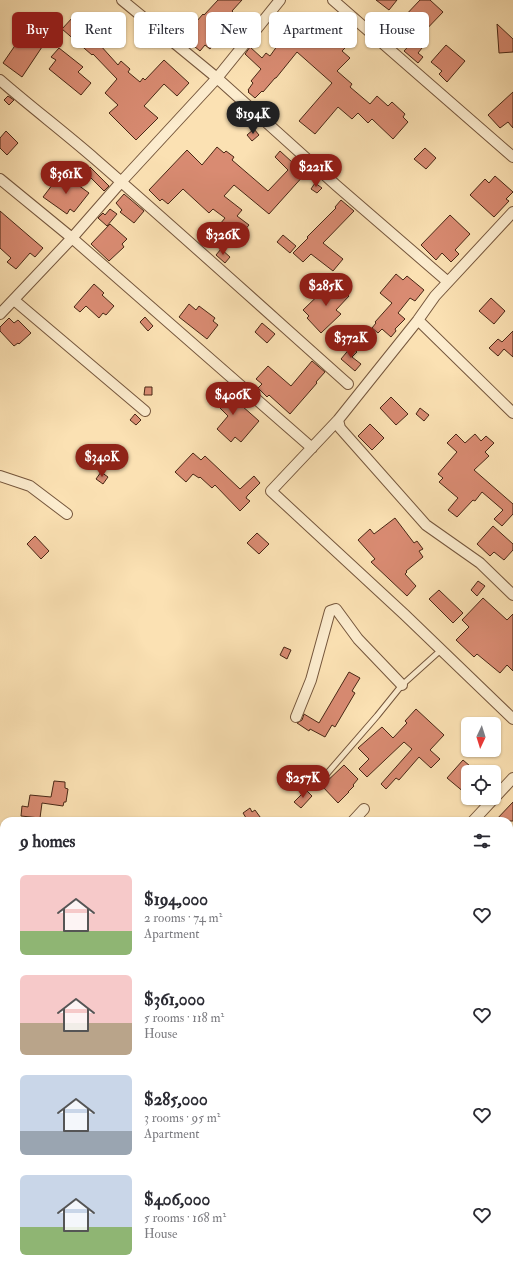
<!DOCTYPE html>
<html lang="en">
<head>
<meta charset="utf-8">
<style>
  :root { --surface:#fff; --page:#f7f7f7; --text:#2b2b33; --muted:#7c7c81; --accent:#8f2418 }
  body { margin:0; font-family:"IM FELL Double Pica",serif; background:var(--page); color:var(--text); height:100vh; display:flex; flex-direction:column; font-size:15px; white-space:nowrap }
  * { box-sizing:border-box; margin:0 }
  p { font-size:13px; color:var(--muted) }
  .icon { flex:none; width:22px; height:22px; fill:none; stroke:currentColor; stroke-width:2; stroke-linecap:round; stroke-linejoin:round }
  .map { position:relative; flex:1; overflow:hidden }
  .panel { position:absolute; left:0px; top:817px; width:513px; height:456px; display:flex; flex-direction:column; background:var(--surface); border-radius:12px 12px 0 0; box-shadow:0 1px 3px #0004 }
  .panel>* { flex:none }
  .hud { position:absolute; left:12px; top:12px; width:489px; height:36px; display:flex; gap:8px }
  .needle { width:26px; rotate:184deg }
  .fabs { position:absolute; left:461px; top:717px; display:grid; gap:8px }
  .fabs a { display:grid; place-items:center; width:40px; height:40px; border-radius:6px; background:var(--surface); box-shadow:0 1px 3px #0004; font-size:20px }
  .price { position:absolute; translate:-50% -34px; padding:0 9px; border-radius:14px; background:var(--accent); color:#fff; font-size:13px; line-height:26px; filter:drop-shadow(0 1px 2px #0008) }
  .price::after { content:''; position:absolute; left:50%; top:24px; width:12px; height:9px; margin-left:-6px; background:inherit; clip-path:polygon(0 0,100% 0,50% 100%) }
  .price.on { background:#222; color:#fff }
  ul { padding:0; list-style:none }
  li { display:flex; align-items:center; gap:12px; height:100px; padding:0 20px }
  li span { display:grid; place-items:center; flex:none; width:112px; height:80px; border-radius:6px; color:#555 }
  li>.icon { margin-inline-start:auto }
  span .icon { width:48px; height:48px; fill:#fffc; stroke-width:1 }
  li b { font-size:17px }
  h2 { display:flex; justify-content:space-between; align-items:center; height:48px; padding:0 20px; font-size:17px }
  .tag { padding:0 14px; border-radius:6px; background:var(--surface); box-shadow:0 1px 3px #0004; font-size:14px; line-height:36px }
  .tag.on { background:var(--accent); color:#fff }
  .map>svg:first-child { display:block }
</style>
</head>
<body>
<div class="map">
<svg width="513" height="1273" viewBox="0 0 513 1273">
  <rect width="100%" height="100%" fill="#fbe1b3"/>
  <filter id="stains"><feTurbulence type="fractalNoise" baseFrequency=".005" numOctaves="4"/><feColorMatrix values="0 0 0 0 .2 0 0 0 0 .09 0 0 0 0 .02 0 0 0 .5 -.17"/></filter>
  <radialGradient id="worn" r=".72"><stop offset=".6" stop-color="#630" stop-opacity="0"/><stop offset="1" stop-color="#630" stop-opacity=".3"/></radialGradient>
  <path fill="#d98b72" stroke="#482715" d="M218 0H242L232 11 234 13 229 19 232 23 226 29 223 26 212 39 215 42 210 49 205 45 200 51 183 37 203 14 204 15Z
    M376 0H397L389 10Z
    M420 0H430L443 12 420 36 402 19Z
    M393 14 401 22 387 37 379 29Z
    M73 17 103 42 100 45 118 65 121 61 130 69 128 72 140 82 143 78 145 80 164 60 189 83 177 96 164 84 144 106 158 118 136 140 109 113 118 105 105 93 117 79 93 54 92 55 62 29Z
    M279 21 287 29 290 26 299 34 303 28 320 44 329 34 345 48 342 51 350 58 337 71 352 84 350 87 370 104 377 96 388 106 392 102 405 114 403 117 408 122 393 139 372 119 368 123 358 113 352 119 338 107 315 134 299 121 332 83 297 52 276 78H275L263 92 262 91 255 98 248 92 249 91 248 90 253 83 251 81 261 69 245 54 250 47 262 58 266 53 270 56 280 42 269 32Z
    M497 24 513 39V52L499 53Z
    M23 34 42 47 22 77 3 63Z
    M418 36 426 43 418 53 423 57 418 63 404 51Z
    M446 45 465 61 447 82 439 74 442 71 431 62Z
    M59 48 83 67 78 72 91 83 81 95 49 69 56 60 51 57Z
    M513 92V128L508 122 500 128 488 115Z
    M8 96 14 100 9 105 4 100Z
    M254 129 259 135 252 141 247 135Z
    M6 131 18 143 7 155 0 148V138Z
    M217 147 224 153 226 151 234 157 232 160 268 191 288 170 275 157 280 151 305 174 269 214 234 185 224 196 242 210 237 216 249 225 238 238 220 224 225 218 213 209 209 213 183 189 168 204 162 199 160 201 149 190 187 150 202 165Z
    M425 148 436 158 426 169 414 159Z
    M90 167 109 186 104 191 85 172Z
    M495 176 513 192 506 199 509 201 494 217 470 195 485 179 489 183Z
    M67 177 89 193 74 212 70 209 67 214 43 197 56 180 62 184Z
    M315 183 322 188 317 193 311 189Z
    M124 194 144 211 134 223 120 212 122 210 116 203Z
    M341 200 354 211 323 243 343 259 333 271 311 254 303 262 293 253 308 238 307 237 336 208 335 207Z
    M110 209 117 214 107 226 98 218 103 213 105 215Z
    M0 211 43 248 35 257 30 253 16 269 7 262 11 258 0 248Z
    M450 215 470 234 455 250 459 254 451 262 442 253 436 260 421 245Z
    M110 224 127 239 122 244 124 247 109 261 91 244Z
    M283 235 296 246 290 253 277 242Z
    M221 249 230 257 225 263 216 255Z
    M396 274 403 280 407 276 424 290 415 301 410 298 398 313 405 319 395 329 396 331 391 337 382 329 378 333 372 328 376 323 375 322 392 303 380 293Z
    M333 281 349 296 336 310 341 314 321 333 307 318 309 316 303 310Z
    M94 284 104 293 102 295 114 306 106 315 103 313 99 318 86 306 80 312 74 307Z
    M491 298 505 311 494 324 479 311Z
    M189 304 196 310 199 306 215 318 213 321 218 325 207 339 179 317Z
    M145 317 153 326 148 331 140 322Z
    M9 318 14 323 18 320 31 333 19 344 18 343 14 346 0 331V327Z
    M262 323 275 334 267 343 255 332Z
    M513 331V357L504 349 498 356 489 348 498 339 502 342Z
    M351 347 357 352 352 357 361 364 355 371 341 359Z
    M312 361 325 372 316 382 317 383 290 414 269 395 267 397 258 388 262 384 256 379 268 366 291 386Z
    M221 384 234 397 233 398 259 421 241 442 235 437 231 442 217 429 228 416 209 397Z
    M145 387H152V395H144Z
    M391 397 408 414 396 425 380 408Z
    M420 408 429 415 424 421 416 414Z
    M135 414 141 420 136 425 130 420Z
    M370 424 384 438 372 450 358 436Z
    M456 434 465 443 475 434 481 441 486 436 494 443 485 452 489 456 474 470 513 504V514L502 526 494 519 503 510 482 492 475 501 473 500 457 517 448 510 458 498 439 482 443 478 438 474 457 452 447 443Z
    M193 453 201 460 205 456 240 489 254 476 260 483 247 496 246 498 250 501 240 511 215 485 212 488 200 477 199 478 193 474 186 482 175 472Z
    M101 472 108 477 103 484 96 479Z
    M395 518 414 543 417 541 423 549 419 551 423 557 406 571 407 572 405 574 416 586 407 596 371 562 375 559 358 540 370 529 374 534Z
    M493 526 513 544V550L504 560 494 552 490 556 477 544Z
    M257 533 269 544 259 554 247 543Z
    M35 536 49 551 41 559 27 544Z
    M478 581 485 586 477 596 471 590Z
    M439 590 463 613 453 623 429 599Z
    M483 598 507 620 513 614V671L507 665 500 673 477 654 474 657 456 640 469 627 462 620Z
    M284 647 291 650 287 659 280 655Z
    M349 672 360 678 352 691 355 693 335 727 332 725 325 737 310 729 309 731 297 723 302 720 304 714 319 723Z
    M416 709 444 735 430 750 440 759 431 768 419 757 399 780 396 778 386 789 381 784 412 749 404 742 367 777 359 769 369 759 358 748 382 727 393 738 407 723 405 721Z
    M463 760 477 772H468V790L465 793 447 778Z
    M344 765 358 779 353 785 354 786 348 792H349L338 803 322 786Z
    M54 781 65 782V788L68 789 66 802H64L63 806 42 803 40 818 21 816 22 806 28 807 30 795 51 797Z
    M306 790 312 796 301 808 294 802Z
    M513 802V821H495Z
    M250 808 252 812 255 810 263 821H248L243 813Z"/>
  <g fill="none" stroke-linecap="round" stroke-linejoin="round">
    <g stroke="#75563c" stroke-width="7">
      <path id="service" d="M318 784 377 716 402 685 442 649"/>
    </g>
    <g stroke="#75563c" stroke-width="12">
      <path id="minor" d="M122 0 217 78 337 186 448 282
        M333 0 513 157
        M0 80C31 107 64 132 95 159 180 233 264 309 348 384
        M0 179 72 238 312 448
        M513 212 435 296 418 320 338 420 271 491 405 615 513 719
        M14 300 145 411
        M0 314 72 238 121 182 217 78 280 0
        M418 320 513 413
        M338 420 340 428 426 525 480 563 513 595
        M0 476 30 486 67 514
        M296 717 311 680 330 611 336 609 358 639 402 685
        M353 821 364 809
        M473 821 513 778
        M0 869H4
        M509 993 513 988
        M509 1026 513 1029
        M0 1036 4 1041
        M0 1130 4 1131
        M509 1173 513 1163
        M0 1212 4 1214
        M98 1269 106 1273
        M287 1269 293 1273
        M408 1269 410 1273
        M317 1273 319 1269
        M464 1273 466 1269"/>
    </g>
    <use href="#service" stroke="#fcecce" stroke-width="5"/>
    <use href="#minor" stroke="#fcecce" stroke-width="10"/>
  </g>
  <rect width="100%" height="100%" filter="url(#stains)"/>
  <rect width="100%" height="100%" fill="url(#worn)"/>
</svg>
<div class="fabs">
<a><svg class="needle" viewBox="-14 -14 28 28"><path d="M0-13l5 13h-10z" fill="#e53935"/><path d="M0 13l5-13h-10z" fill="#7c7c81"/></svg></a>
<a><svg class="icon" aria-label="locate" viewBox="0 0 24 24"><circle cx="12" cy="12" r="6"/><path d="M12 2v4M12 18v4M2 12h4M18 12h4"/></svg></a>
</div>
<b class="price on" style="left:253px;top:135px">$194K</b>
<b class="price" style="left:316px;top:188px">$221K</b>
<b class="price" style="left:66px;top:195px">$361K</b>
<b class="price" style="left:223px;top:256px">$326K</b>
<b class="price" style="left:326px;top:307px">$285K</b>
<b class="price" style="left:351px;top:359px">$372K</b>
<b class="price" style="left:233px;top:416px">$406K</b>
<b class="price" style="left:102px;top:478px">$340K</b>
<b class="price" style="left:303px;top:799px">$257K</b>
<div class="hud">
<a class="tag on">Buy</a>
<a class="tag">Rent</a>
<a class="tag">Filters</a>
<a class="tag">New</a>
<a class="tag">Apartment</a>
<a class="tag">House</a>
</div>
<section class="panel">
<h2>9 homes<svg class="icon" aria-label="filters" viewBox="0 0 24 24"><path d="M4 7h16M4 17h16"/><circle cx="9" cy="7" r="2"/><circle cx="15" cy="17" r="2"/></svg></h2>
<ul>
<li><span style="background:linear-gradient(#f6c9c9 70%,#8fb573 0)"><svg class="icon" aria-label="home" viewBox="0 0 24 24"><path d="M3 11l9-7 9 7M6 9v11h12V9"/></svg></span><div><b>$194,000</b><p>2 rooms · 74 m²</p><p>Apartment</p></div><svg class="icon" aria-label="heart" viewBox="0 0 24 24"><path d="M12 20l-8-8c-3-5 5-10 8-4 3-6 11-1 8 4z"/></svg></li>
<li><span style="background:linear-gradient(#f6c9c9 60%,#b9a48a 0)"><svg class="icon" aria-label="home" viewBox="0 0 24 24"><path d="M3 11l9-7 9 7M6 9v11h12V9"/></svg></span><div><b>$361,000</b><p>5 rooms · 118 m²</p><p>House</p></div><svg class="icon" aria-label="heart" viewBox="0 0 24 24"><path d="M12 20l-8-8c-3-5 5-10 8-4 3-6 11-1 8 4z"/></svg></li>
<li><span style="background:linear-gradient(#c9d6e8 70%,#9aa5b1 0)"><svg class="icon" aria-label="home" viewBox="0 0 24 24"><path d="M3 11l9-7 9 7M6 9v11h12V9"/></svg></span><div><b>$285,000</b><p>3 rooms · 95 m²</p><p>Apartment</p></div><svg class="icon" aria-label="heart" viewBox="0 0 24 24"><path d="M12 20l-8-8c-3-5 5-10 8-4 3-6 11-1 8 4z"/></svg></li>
<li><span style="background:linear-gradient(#c9d6e8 65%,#8fb573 0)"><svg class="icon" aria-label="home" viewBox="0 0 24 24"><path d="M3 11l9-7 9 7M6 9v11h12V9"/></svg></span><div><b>$406,000</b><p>5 rooms · 168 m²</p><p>House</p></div><svg class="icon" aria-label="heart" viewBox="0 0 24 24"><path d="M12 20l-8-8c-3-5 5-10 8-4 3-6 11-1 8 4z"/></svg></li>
</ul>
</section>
</div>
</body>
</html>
